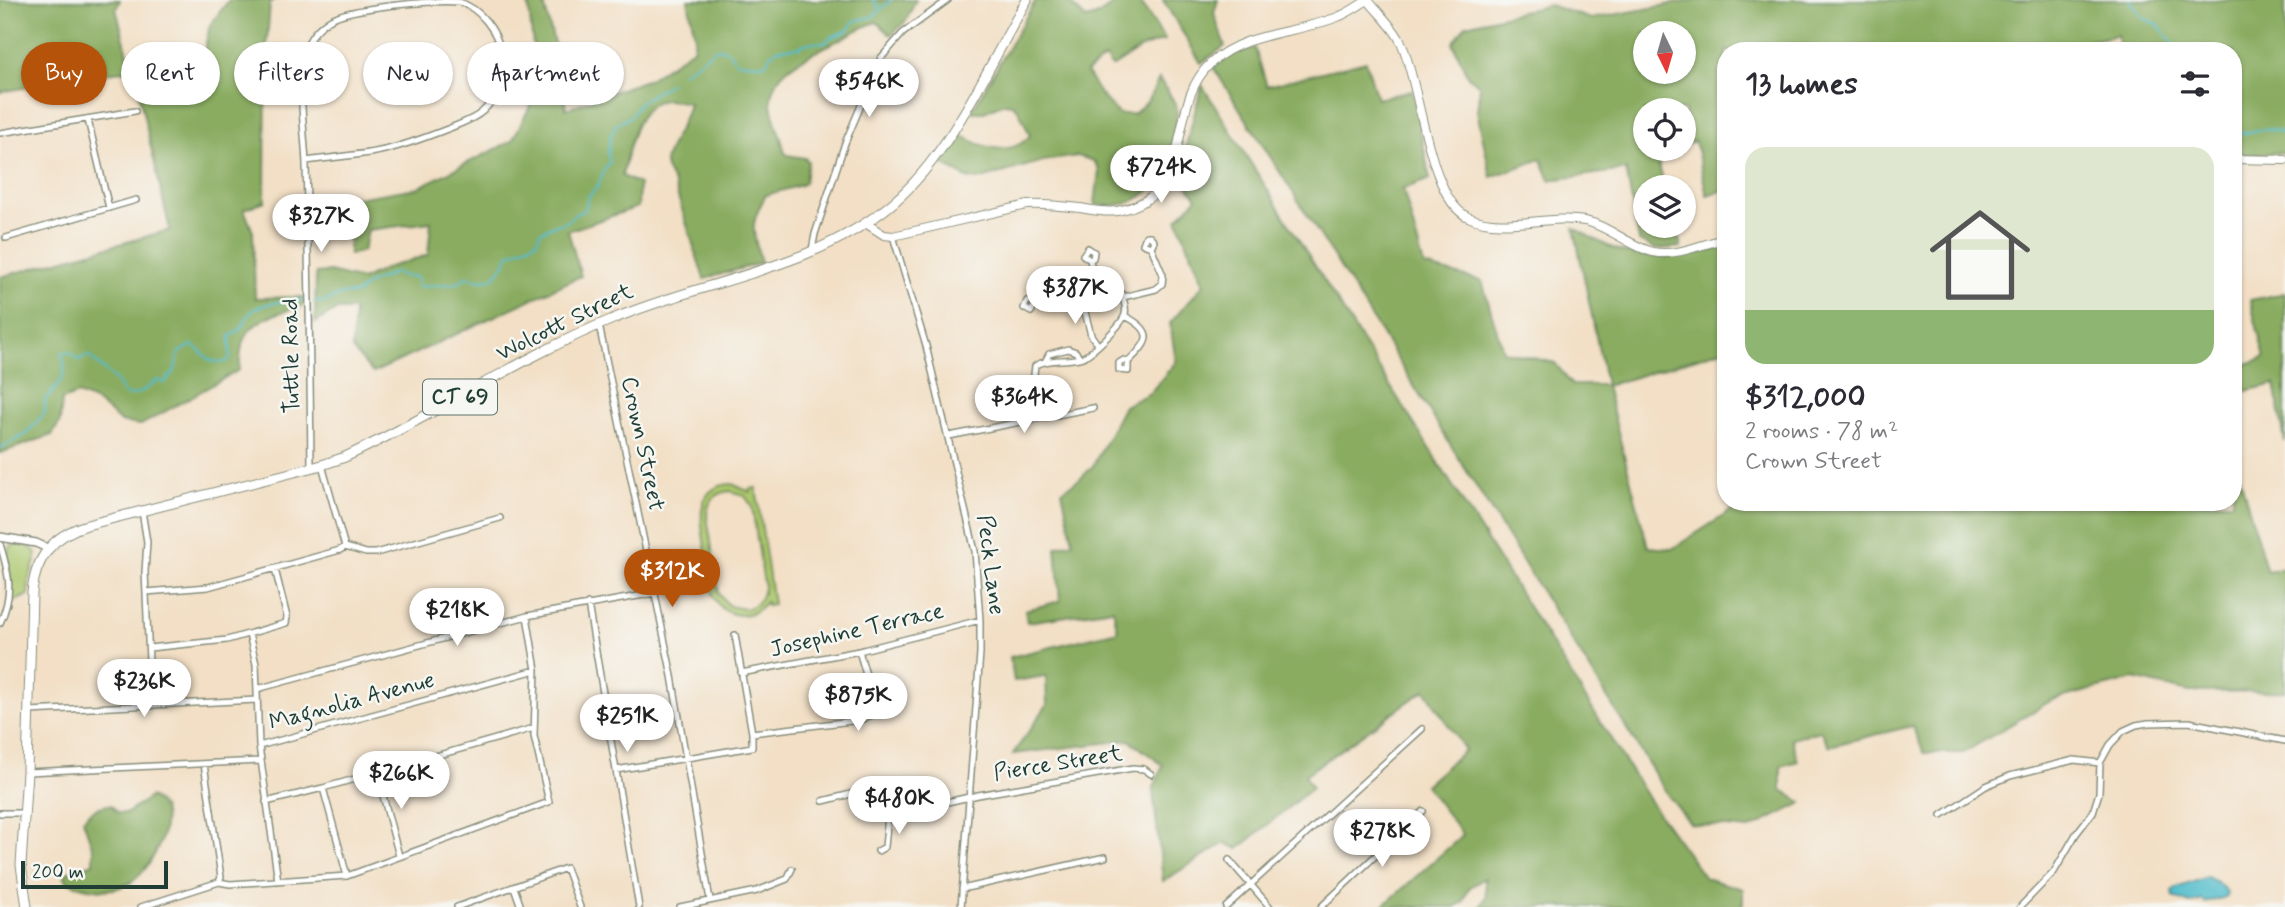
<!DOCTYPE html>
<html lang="en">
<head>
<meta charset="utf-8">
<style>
  :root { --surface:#fff; --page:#f7f7f7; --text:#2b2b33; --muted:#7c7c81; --line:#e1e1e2; --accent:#b45309 }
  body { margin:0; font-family:Mynerve,sans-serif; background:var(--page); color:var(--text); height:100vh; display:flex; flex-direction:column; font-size:26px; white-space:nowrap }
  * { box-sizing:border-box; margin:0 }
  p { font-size:23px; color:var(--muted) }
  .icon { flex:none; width:38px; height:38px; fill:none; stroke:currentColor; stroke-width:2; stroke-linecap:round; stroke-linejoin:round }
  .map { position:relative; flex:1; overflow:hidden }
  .drawer { position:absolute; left:1717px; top:42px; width:525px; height:469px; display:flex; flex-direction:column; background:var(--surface); border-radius:28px; box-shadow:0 2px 5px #0004 }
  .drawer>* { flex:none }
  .guide { position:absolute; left:21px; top:42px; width:665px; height:63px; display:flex; gap:14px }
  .needle { width:46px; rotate:175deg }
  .tools { position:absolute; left:1633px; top:21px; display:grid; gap:14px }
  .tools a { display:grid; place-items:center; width:63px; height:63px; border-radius:50%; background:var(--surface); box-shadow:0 2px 5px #0004; font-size:35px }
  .scale { position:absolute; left:21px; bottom:18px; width:147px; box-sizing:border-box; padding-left:7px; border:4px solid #1f3d34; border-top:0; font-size:19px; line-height:24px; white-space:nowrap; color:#1f3d34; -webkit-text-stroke:5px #f6f6f2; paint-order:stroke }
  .price { position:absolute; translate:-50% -60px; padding:0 16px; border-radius:24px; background:#fff; color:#222; font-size:23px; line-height:46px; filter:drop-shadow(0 2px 4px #0008) }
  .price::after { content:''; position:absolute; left:50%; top:42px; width:21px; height:16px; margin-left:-10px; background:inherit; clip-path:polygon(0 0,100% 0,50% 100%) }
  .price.active { background:var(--accent); color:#fff }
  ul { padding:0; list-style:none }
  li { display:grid; align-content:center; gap:14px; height:371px; padding:0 28px }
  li+li { border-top:2px solid var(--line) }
  li span { display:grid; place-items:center; height:217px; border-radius:21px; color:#555 }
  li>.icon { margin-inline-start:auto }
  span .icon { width:126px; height:126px; fill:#fffc; stroke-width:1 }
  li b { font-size:30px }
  h2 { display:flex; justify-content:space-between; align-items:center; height:84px; padding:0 28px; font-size:30px }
  .tag { padding:0 24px; border-radius:32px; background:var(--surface); box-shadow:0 2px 5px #0004; font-size:24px; line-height:63px }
  .tag.active { background:var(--accent); color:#fff }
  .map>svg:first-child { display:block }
</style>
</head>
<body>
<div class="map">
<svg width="2285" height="907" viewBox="0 0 2285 907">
  <rect width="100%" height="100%" fill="#f6f6f2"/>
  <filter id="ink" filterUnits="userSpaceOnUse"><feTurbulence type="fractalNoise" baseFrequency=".0143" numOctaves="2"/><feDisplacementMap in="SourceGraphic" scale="14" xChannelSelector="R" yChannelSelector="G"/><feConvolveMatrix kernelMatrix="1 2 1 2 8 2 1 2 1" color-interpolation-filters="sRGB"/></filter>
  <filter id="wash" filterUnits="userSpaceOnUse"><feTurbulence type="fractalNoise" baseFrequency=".00686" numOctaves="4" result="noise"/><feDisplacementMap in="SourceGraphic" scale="28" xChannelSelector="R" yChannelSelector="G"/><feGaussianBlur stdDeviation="1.57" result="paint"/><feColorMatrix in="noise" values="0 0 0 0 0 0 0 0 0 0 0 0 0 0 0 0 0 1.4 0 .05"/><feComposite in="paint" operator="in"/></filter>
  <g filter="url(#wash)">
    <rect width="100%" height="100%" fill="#f2dfc5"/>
    <path fill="#acc76d" stroke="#668250" stroke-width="2" fill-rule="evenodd" d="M732 484 750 492V489L756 488 773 604 767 605 766 602C750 621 725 619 713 596 710 582 708 567 706 553 702 526 691 486 732 484ZM730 491 744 495 752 506 764 584C764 597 757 606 744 609L729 606 719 594 707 517C707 502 715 493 730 491Z
      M19 544 32 548 37 554 29 580 28 595 13 602C14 586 4 558 10 546Z"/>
    <path fill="#89ac60" stroke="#54744a" stroke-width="2" fill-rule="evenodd" d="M0 0H120L116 9 132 69 0 92Z
      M229 0H273L270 4 266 54 265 201 244 209 253 232 255 298 303 297V306C282 312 251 318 243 342 240 351 240 362 239 370L141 425 121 422 97 402 78 394 62 400 60 422 52 435 0 453V277L170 230 139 95 195 90 210 25Z
      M528 0H543L560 66 566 109 649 79 693 49 695 37 688 0H916L906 21 891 35 877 22C860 27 848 36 833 43 810 55 773 68 771 99 770 116 782 134 784 151L787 155 805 158 808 161 805 182 801 185 766 195C748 226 753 230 761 263L704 279 674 184C671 178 665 170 665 163 666 148 685 124 689 103 682 102 674 100 667 100 635 100 628 152 622 176L639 184 638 207 568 231 581 276 373 373 352 349 354 310H336L315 323 316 273 329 272 362 280 389 267 428 255 431 222 368 230 363 251 349 255V199L417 188 512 141 538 91Z
      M1036 0H1067L1086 19 1096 16 1120 0H1139L1165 40 1143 47 1112 67 1105 58 1086 72 1100 94 1118 114H1134L1147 102 1159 79C1165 88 1177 102 1177 113 1177 120 1175 128 1174 135 1166 180 1145 211 1095 205L1099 170 1094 161 1078 156 1043 161 978 180 967 178 942 163 952 142 961 135C981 147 1012 158 1030 135L1018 109 1012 104 1004 103 984 112H971Z
      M1163 0H1218L1214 13 1225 46 1201 63Z
      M1694 0H2285V153L2233 155V51H2119L2117 35 2062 47 2058 51H1726L1725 190 1707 195 1695 141 1684 145V110H1645V149H1672L1656 155 1665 187H1645V226H1676L1681 247 1655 249 1639 241 1626 170 1550 180 1541 159 1491 177 1477 111 1480 86 1468 77 1453 43 1466 25 1550 5 1591 19ZM1645 33H1684V72H1645Z
      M1255 48 1267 86 1366 61 1377 99 1412 90 1430 179 1403 189 1424 266 1482 281 1503 351 1555 363 1572 385H1606L1574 228C1587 235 1600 243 1613 248 1650 263 1688 256 1725 247V349L1606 386 1648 547 1672 549 1745 502H2233V453L2267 572 2285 568V691L2189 692 2134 679 2052 700 1963 753H1924L1912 726 1829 746 1821 731 1791 738 1798 761 1781 766V789L1802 803 1750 829 1691 824 1669 797 1327 246 1213 67 1236 52Z
      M1202 85 1651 803 1705 878 1743 889V907H1480L1486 897 1485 878 1469 888 1463 902 1455 907H1382L1463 835 1425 785 1465 750 1425 690 1305 775 1312 788 1238 849 1225 843 1163 881 1153 790 1163 765 1129 740 1013 754 1047 705 1046 676 1014 681 1010 657 1118 631 1113 609 1027 622 1025 610 1060 601 1056 547 1073 542 1062 491 1081 478 1093 466 1124 406 1150 393 1176 362 1170 323 1204 284 1177 219 1197 198 1181 176V165Z
      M2285 293V442L2275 384 2233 394V368L2265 358 2250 300Z
      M150 797C156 801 163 805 164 813 168 839 145 881 118 888 107 891 91 889 80 886 72 884 66 883 64 875 71 868 83 868 93 863V849L83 820C90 811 99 805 111 805L118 813H127Z"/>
    <path fill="#50bcca" stroke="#387c7f" stroke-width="2" d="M2207 877 2217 882 2227 892 2226 897 2205 903 2202 900 2190 904 2173 897 2172 892 2176 888Z"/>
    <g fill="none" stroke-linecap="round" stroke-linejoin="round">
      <path stroke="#50bcca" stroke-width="2" d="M873 0 879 7
        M2130 0 2142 17 2159 26 2179 51
        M683 73 717 48 727 50 737 62 758 64 766 63 770 55 778 49 799 47 807 43 826 42 831 37 847 31 854 21 872 17 891 0
        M2233 133C2247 135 2257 128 2268 129 2273 130 2280 132 2285 134
        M314 301 324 302 342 294H357L366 285 396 272 403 276 417 277 419 287 458 283 466 277 481 280 492 279 505 264 508 255 537 241 540 232 554 225 565 223 577 213 585 210 588 197 598 186 606 166 610 163 608 152 611 135 617 124 630 117 640 102 671 83
        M0 448 25 435 45 413V400C57 386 70 376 62 356L63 352 71 353 78 360 88 355 115 380 125 395C137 397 148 388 157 380L164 383 174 372 179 352 193 345 211 361 227 362 230 358V336C248 327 241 322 252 311 262 302 290 301 303 300"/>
    </g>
  </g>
  <g filter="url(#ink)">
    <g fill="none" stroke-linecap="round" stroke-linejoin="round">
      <g stroke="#888e7c" stroke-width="8">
        <path id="minor" d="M88 120 109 208
          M0 133 135 111
          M306 161C330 157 356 156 380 151 404 146 427 137 450 128 460 124 475 119 483 111 499 97 504 73 501 52 497 31 480 8 459 2 436 0 349 7 329 20 321 25 311 35 308 44 295 74 305 131 306 165 309 266 310 366 311 467
          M893 236 926 346 975 551 980 620V653L961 907
          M6 238 136 200
          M812 250 815 234 845 143 881 58 903 33 948 0
          M1090 260 1083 255 1088 248 1094 252 1093 258 1090 260 1096 289
          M1080 293 1091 335 1098 345
          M1123 297 1156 289 1162 284 1163 275 1151 247 1154 241 1150 236H1146L1143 244 1151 247
          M1035 305 1031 312 1024 308 1027 301H1031L1035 305 1109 286 1121 293C1123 299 1127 307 1125 314 1123 324 1092 353 1083 357 1069 362 1045 358 1035 366L1034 374 1045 417
          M1125 316C1157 332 1148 343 1128 362L1124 360 1119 363V370L1128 371V362
          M599 325 672 676 710 900
          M1045 362 1049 354 1068 349 1076 352 1079 358
          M949 436 1093 408
          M322 465 345 547
          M142 511 147 542 145 572 151 706
          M0 544C9 574 14 593 0 623
          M345 547 366 553H376L500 518
          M146 592 208 587 340 550 345 547
          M588 604 639 907
          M249 634 256 664 259 746 278 881
          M149 648 227 640 286 623 287 617 275 569
          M741 673 859 651 980 620
          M257 689 527 616 655 593
          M29 711 257 700
          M752 733 860 720 871 715 875 705 859 651
          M259 746 536 670
          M204 764 221 877 219 882
          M616 770 752 747V733L735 635
          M27 772 260 761
          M377 773 399 856
          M323 788 347 876
          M823 801 855 793 906 809 921 808 978 795 1133 768 1144 769 1151 774
          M266 802 323 788 534 728
          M0 813H24
          M1942 815 1986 786 2010 776 2074 760 2100 763
          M878 851 885 847 889 804
          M1229 860 1270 907
          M514 887 521 907
          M962 889 1105 857
          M141 907 219 882 230 884 347 876 549 802 534 736 536 670 527 616
          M457 907 566 868 580 907
          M680 907 757 891 787 879 792 869
          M1226 907 1422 729
          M1321 907 1423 811
          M2020 907 2054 872 2076 834 2093 812 2099 793 2100 763 2110 745 2123 731 2136 725 2148 723 2189 722 2285 741"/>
      </g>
      <g stroke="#888e7c" stroke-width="10">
        <path id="tertiary" d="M0 537 36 543 47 548"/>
      </g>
      <g stroke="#888e7c" stroke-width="10">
        <path id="secondary" d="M1368 0C1378 13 1394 27 1401 42 1420 83 1428 199 1468 217 1504 233 1547 214 1585 221 1609 226 1629 246 1653 252 1676 257 1703 244 1726 238
          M2233 159 2285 160
          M867 224 884 235 893 236 1027 205C1045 204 1062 206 1080 208 1093 210 1105 213 1117 211 1201 195 1163 107 1211 63 1245 31 1298 34 1340 16 1350 12 1359 5 1368 0"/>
      </g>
      <g stroke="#888e7c" stroke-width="11">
        <path id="primary" d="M27 907 21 865 27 772 32 593C35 558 53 535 87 525L322 465 345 457C436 415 520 357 613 319 707 279 814 270 894 202 952 152 988 66 1027 0"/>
      </g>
      <use href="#minor" stroke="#fff" stroke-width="5"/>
      <use href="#tertiary" stroke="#fff" stroke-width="7"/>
      <use href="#secondary" stroke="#fff" stroke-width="8"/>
      <use href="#primary" stroke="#fff" stroke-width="9"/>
    </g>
  </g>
  <g text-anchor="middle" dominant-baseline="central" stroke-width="5" stroke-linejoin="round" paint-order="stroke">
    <rect fill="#f6f6f2" stroke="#60746d" stroke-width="2" x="423" y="379.5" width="74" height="35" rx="5"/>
    <g font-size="21" font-weight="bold" fill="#1f3d34">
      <text x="460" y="397">CT 69</text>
    </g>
    <g font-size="23" fill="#1f3d34" stroke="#f6f6f2">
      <text transform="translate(565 323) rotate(-26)">Wolcott Street</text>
      <text transform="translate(292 356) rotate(-91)">Tuttle Road</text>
      <text transform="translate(642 444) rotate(78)">Crown Street</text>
      <text transform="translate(990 565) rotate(83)">Peck Lane</text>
      <text transform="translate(857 631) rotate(-13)">Josephine Terrace</text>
      <text transform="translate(352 702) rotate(-15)">Magnolia Avenue</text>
      <text transform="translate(1058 764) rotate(-9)">Pierce Street</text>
    </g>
  </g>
</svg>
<div class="tools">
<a><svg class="needle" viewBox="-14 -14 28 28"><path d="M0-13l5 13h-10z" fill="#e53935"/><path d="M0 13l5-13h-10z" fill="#7c7c81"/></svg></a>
<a><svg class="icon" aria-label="locate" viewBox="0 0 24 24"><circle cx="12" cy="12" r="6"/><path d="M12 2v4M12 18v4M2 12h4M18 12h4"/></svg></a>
<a><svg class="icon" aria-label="layers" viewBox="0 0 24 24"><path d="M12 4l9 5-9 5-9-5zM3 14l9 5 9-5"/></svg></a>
</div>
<div class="scale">200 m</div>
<b class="price" style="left:869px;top:119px">$546K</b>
<b class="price" style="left:1161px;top:205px">$724K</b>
<b class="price" style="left:321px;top:254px">$327K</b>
<b class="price" style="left:1075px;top:326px">$387K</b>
<b class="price" style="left:1024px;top:435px">$364K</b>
<b class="price active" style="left:672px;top:609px">$312K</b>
<b class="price" style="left:457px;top:648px">$218K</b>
<b class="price" style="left:144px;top:719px">$236K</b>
<b class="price" style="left:858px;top:733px">$875K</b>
<b class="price" style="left:627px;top:754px">$251K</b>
<b class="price" style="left:401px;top:811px">$266K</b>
<b class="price" style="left:899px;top:836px">$480K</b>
<b class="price" style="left:1382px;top:869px">$278K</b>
<div class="guide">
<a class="tag active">Buy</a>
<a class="tag">Rent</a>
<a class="tag">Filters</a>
<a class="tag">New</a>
<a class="tag">Apartment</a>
</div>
<section class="drawer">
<h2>13 homes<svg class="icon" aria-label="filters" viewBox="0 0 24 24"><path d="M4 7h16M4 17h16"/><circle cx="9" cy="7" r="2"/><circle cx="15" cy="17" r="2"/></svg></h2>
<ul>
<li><span style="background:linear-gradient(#dfe7d0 75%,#8fb573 0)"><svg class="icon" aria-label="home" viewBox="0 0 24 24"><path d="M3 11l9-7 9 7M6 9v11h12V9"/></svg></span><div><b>$312,000</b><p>2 rooms · 78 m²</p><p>Crown Street</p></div></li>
</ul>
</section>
</div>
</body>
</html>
